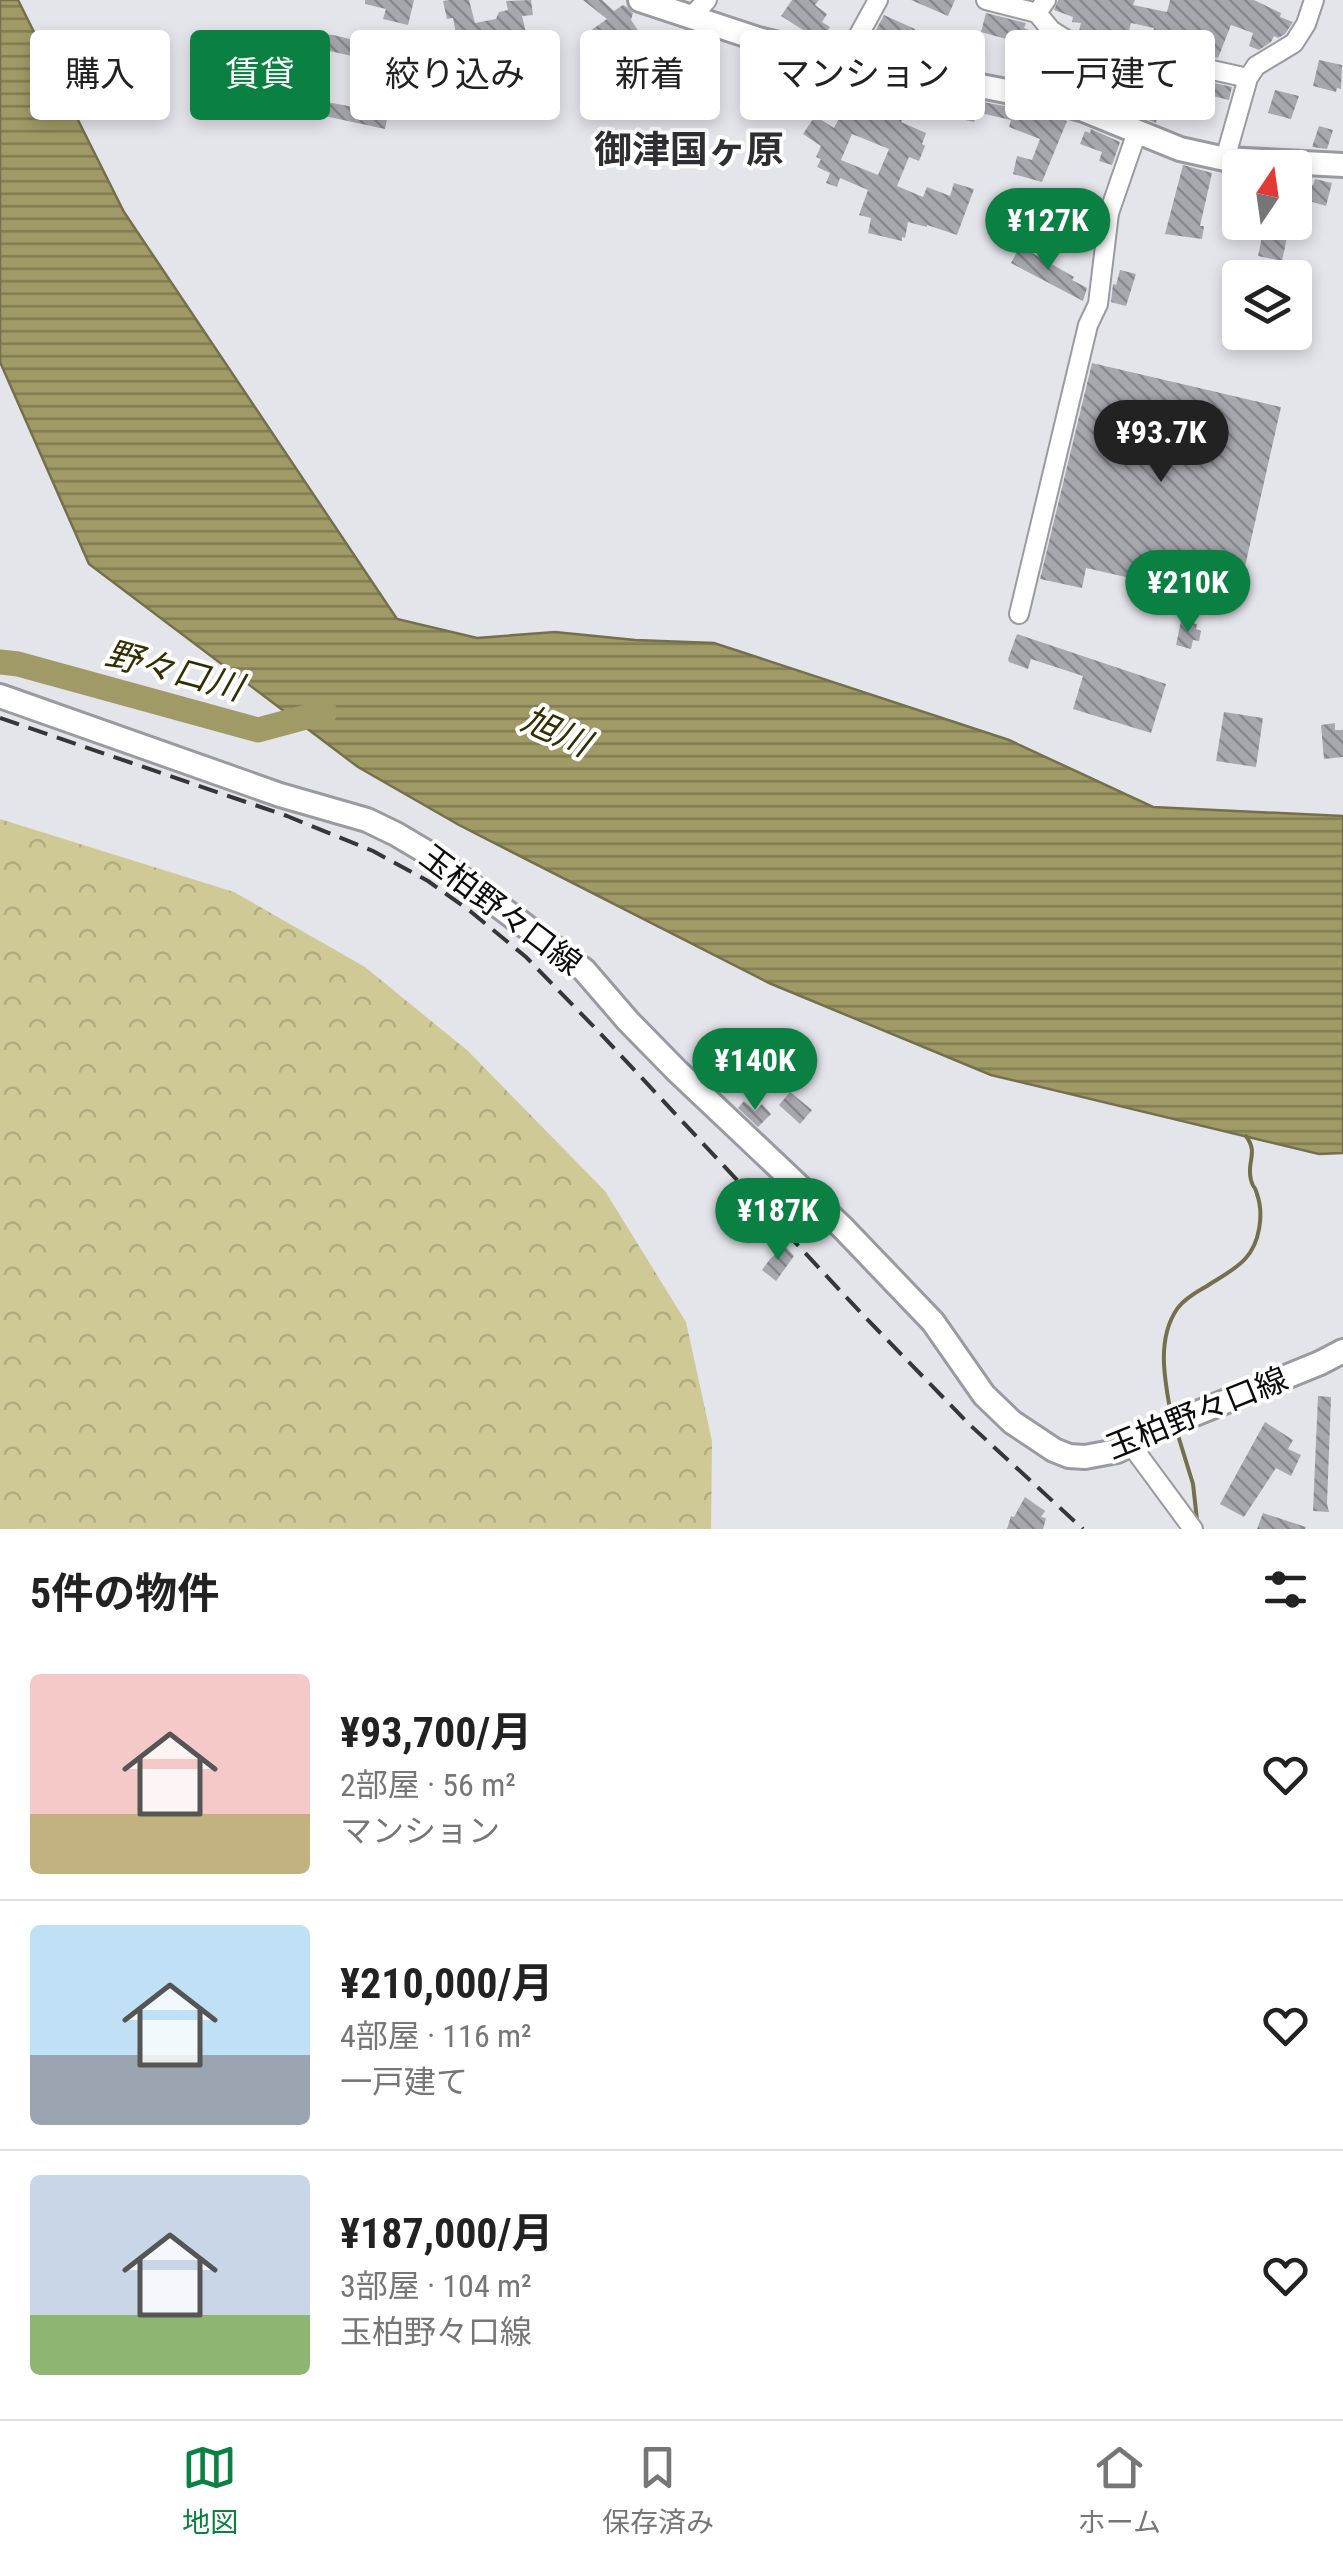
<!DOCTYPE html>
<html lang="ja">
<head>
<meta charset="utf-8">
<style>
  :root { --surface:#fff; --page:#f6f6f6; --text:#222; --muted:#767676; --line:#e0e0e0; --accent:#0b8043 }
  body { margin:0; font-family:"Roboto Condensed","Noto Sans JP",sans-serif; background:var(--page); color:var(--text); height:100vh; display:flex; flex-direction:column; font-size:38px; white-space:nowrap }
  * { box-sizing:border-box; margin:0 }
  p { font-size:32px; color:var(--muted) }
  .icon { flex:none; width:55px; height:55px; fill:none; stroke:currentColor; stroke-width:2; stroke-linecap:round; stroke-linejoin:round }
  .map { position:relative; height:1529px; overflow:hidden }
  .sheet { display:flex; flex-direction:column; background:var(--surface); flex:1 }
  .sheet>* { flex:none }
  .hud { position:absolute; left:30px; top:30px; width:1285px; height:90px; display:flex; gap:20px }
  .needle { width:65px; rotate:13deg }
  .controls { position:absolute; left:1222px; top:150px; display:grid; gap:20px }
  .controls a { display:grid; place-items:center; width:90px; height:90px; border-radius:10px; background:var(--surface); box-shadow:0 5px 15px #0003; font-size:50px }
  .price { position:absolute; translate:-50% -85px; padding:0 22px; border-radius:35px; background:var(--accent); color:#fff; font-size:32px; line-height:65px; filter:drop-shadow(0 2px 5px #0008) }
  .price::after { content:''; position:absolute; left:50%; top:60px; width:30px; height:22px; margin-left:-15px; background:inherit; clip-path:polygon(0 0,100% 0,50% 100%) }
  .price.current { background:#222; color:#fff }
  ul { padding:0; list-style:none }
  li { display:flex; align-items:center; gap:30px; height:250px; padding:0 30px }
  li+li { border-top:2px solid var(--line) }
  li span { display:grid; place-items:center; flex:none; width:280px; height:200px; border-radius:10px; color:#555 }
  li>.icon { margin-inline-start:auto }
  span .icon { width:120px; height:120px; fill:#fffc; stroke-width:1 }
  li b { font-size:42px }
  h2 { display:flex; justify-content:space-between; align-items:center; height:120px; padding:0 30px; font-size:42px }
  .pill { padding:0 35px; border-radius:10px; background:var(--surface); box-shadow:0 5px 15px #0003; font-size:35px; line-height:90px }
  .pill.current { background:var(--accent); color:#fff }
  .tab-bar { display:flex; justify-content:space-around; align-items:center; height:140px; border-top:2px solid var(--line); background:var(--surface); font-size:28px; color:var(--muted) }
  .tab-bar a { display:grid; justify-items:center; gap:5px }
  .tab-bar .current { color:var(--accent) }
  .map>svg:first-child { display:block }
</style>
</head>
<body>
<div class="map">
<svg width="1343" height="1529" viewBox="0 0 1343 1529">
  <defs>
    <pattern id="forest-crowns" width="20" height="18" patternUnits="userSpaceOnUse" patternTransform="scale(2.5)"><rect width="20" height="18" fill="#cfca95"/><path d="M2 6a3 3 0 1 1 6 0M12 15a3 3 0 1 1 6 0" fill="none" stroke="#b1ac7f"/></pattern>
    <pattern id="water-rules" width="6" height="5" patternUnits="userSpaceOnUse" patternTransform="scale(2.5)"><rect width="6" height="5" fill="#a09a66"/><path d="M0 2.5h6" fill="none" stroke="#817c52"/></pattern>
    <pattern id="building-back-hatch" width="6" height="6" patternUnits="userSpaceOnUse" patternTransform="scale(2.5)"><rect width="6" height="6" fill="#a7a7ae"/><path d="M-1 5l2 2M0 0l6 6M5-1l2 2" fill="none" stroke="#86868c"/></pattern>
  </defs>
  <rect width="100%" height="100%" fill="#e4e4eb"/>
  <path fill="url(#forest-crowns)" d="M0 819 234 892 365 967 468 1051 605 1191 686 1322 712 1441 711 1529H0Z"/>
  <path fill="url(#water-rules)" stroke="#746f4c" stroke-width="2.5" d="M0 0H18L124 212 397 619 477 638 555 632 635 640 714 643 1009 740 1153 807 1343 816V1153L1319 1154 991 1075 769 983 459 825 358 767 89 564 0 362Z"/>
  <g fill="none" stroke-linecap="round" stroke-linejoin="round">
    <path stroke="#746f4c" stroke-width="4" d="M1171 1415C1165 1381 1156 1340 1177 1309 1184 1299 1196 1292 1207 1286 1219 1278 1235 1270 1245 1259 1260 1243 1264 1214 1257 1194 1253 1181 1255 1193 1251 1180 1246 1161 1259 1154 1246 1136
      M1177 1432 1193 1484 1197 1520"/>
    <path stroke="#a09a66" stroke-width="25" d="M0 662 18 664 258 730 325 712"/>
  </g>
  <path fill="url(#building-back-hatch)" fill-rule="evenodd" d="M365 0H414L408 25 383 19 386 9 365 4Z
    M449 0H469L475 23 496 19 499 12 508 10 506 1 531 0 533 15 522 16 530 49 526 50 527 55 518 58 519 62 498 68 494 54 481 57 477 41 458 45 453 18 447 19 443 1Z
    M583 0H602L614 11 623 5 627 7 633 13 631 20 642 36 609 59 590 31 607 19Z
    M792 0H819L815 5 827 14 822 22 830 27 822 39 814 37 781 16Z
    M911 0H955L948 16Z
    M1058 0H1135L1133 5 1167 12 1170 0H1254L1281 13 1280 17 1293 22 1285 34 1278 38 1274 36 1271 42 1259 50 1249 46 1253 33 1231 25 1218 58 1180 50 1182 45 1152 37 1154 28 1131 23 1127 38 1079 31 1081 23 1072 22 1073 17 1054 10Z
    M986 13 1026 23 1024 28 1038 34 1044 41 1067 54 1120 62 1232 87 1229 100 1167 85 1165 96 1161 95 1156 123 1128 112 1140 84 1105 76 1106 74 1088 67 1078 93 1053 85 1058 62 1021 49 1024 44 981 32Z
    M884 15 915 29 914 32 932 40 931 41 962 53 959 67 895 54 897 50 876 40 872 47 868 45Z
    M309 34 324 37V34L333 35 409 53 406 68 307 46Z
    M762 55 792 63 769 91 744 74 755 57 759 59Z
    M1319 60 1342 65 1341 89 1337 88 1336 92 1313 86Z
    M882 83 899 94 903 86 919 91 901 122 926 133 922 144 925 146 919 161 909 157 897 186 923 197 927 187 950 196 954 183 974 189 957 235 927 225V227L908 222 905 238 902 237V241L868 233 871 218 859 215 868 190 840 178 837 187 826 183 830 173 817 167 821 159 816 157 821 146 803 134 815 116 834 128 844 109 859 117ZM852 134 889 149 878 175 841 160Z
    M370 86 393 91 385 129 292 109 295 96 364 109Z
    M1275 90 1299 96 1291 119 1268 113Z
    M966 99 1032 111 1056 120V118L1067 121 1042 182 1013 174 1017 156 1032 160 1040 139 1009 127 1011 120 976 112 974 122 961 119Z
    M1319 126 1333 130 1327 149 1312 147Z
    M1091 129 1120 142 1112 165 1099 161 1102 152 1080 144 1085 131 1090 133Z
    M1183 165 1212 173 1200 226H1204L1202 239 1165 234Z
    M1295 178 1313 185 1315 179 1332 183 1326 206 1295 197Z
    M1265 222 1289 228 1282 261 1258 256Z
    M1020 246 1074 277 1072 280 1087 288 1083 301 1011 263Z
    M1120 270 1136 274 1126 306 1111 302 1113 284 1116 285Z
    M1092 363 1281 407 1237 602 1086 568 1082 588 1040 579Z
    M1181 621 1197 624 1196 629 1201 631 1199 641 1193 640 1191 649 1176 645Z
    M1017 634 1166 684 1151 733 1073 709 1083 676 1031 659 1028 669 1009 662 1008 659Z
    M1224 712 1263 718 1256 767 1216 761Z
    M1335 723V730H1343V757L1324 759 1321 725Z
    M790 1092 812 1110 800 1124 779 1105Z
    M744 1101 755 1111 762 1104 771 1114 758 1127 738 1108Z
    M785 1246 794 1256 776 1281 762 1270 770 1259Z
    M1318 1396 1331 1397 1327 1504 1329 1512 1313 1511Z
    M1265 1422 1293 1440 1288 1449 1301 1455 1291 1476 1276 1468 1244 1517 1220 1504Z
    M1025 1497 1045 1511 1041 1517 1046 1518 1043 1529H1007L1011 1516 1014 1517Z
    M1263 1513 1306 1527 1305 1529H1257Z"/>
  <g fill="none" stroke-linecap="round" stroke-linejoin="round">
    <g stroke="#9a9aa1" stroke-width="22">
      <path id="minor" d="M986 0 1037 13
        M1046 0 1037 13 1051 30 1070 42 1122 50 1248 78
        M690 18 707 0
        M845 60 878 0
        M1225 159 1248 78 1256 66 1294 43 1306 24 1314 0
        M1019 614 1088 325 1098 304 1109 213 1137 132
        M1131 1445 1193 1529"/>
    </g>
    <g stroke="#9a9aa1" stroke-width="28">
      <path id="major" d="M640 0 758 39 845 60 1043 98 1084 110 1180 149 1225 159 1343 165
        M0 696 280 795 367 820 396 834 428 853 584 970 628 1021 677 1071 843 1228 933 1322 984 1395 1012 1422 1054 1450 1069 1456 1085 1457 1117 1451 1170 1424 1320 1363 1343 1351"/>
    </g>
    <use href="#minor" stroke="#fff" stroke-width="18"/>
    <use href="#major" stroke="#fff" stroke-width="22"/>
    <path stroke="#363639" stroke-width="4" stroke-dasharray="20 10" stroke-linecap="butt" d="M0 718 287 816 373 851 428 881 470 911 526 957 598 1031 862 1314 970 1425 1083 1529"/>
  </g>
  <g text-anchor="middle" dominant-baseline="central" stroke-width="8" stroke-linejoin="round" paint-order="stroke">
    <g font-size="32" fill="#0c0c0e" stroke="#fff">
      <text transform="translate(501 910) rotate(37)">玉柏野々口線</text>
      <text transform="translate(1197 1413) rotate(-22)">玉柏野々口線</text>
    </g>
    <g font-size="35" font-style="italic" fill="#332e02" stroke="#fff">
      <text transform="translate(174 671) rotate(15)">野々口川</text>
      <text transform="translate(556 732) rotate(24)">旭川</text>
    </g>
    <g font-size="38" font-weight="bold" fill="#2e2e33" stroke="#fff">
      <text x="689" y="150">御津国ヶ原</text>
    </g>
  </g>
</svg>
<div class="controls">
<a><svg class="needle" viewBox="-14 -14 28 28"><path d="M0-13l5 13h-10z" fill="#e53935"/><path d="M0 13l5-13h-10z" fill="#767676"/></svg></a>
<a><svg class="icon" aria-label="layers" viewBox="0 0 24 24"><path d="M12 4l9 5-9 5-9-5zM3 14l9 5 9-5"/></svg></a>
</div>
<b class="price" style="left:1048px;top:273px">¥127K</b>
<b class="price current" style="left:1161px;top:485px">¥93.7K</b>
<b class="price" style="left:1188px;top:635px">¥210K</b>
<b class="price" style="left:755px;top:1113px">¥140K</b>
<b class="price" style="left:778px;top:1263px">¥187K</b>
<div class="hud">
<a class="pill">購入</a>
<a class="pill current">賃貸</a>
<a class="pill">絞り込み</a>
<a class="pill">新着</a>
<a class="pill">マンション</a>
<a class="pill">一戸建て</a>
</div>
</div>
<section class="sheet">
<h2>5件の物件<svg class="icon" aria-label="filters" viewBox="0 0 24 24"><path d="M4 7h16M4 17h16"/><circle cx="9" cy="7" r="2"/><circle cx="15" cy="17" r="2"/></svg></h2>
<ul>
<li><span style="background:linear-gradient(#f6c9c9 70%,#c2b280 0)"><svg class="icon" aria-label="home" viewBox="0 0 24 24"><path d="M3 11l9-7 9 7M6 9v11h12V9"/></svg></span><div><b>¥93,700/月</b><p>2部屋 · 56 m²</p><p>マンション</p></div><svg class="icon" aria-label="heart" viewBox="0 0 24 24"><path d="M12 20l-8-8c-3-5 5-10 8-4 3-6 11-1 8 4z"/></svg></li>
<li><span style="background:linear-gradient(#bfe0f5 65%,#9aa5b1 0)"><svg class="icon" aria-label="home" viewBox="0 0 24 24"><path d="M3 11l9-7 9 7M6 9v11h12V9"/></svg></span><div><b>¥210,000/月</b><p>4部屋 · 116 m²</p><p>一戸建て</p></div><svg class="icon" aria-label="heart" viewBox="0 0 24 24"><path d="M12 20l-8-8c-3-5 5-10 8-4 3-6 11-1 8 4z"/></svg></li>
<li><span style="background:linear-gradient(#c9d6e8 70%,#8fb573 0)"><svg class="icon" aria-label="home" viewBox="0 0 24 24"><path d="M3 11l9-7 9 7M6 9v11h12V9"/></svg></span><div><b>¥187,000/月</b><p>3部屋 · 104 m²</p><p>玉柏野々口線</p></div><svg class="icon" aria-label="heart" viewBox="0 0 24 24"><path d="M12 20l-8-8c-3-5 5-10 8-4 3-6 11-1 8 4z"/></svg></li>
</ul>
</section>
<nav class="tab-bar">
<a class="current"><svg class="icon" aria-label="map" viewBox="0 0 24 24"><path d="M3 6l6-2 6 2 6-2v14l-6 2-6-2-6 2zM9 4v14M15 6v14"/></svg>地図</a>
<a><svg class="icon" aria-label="saved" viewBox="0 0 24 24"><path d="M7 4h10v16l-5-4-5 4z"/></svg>保存済み</a>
<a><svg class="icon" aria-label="home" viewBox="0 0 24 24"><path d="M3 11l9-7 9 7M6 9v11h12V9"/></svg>ホーム</a>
</nav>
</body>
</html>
